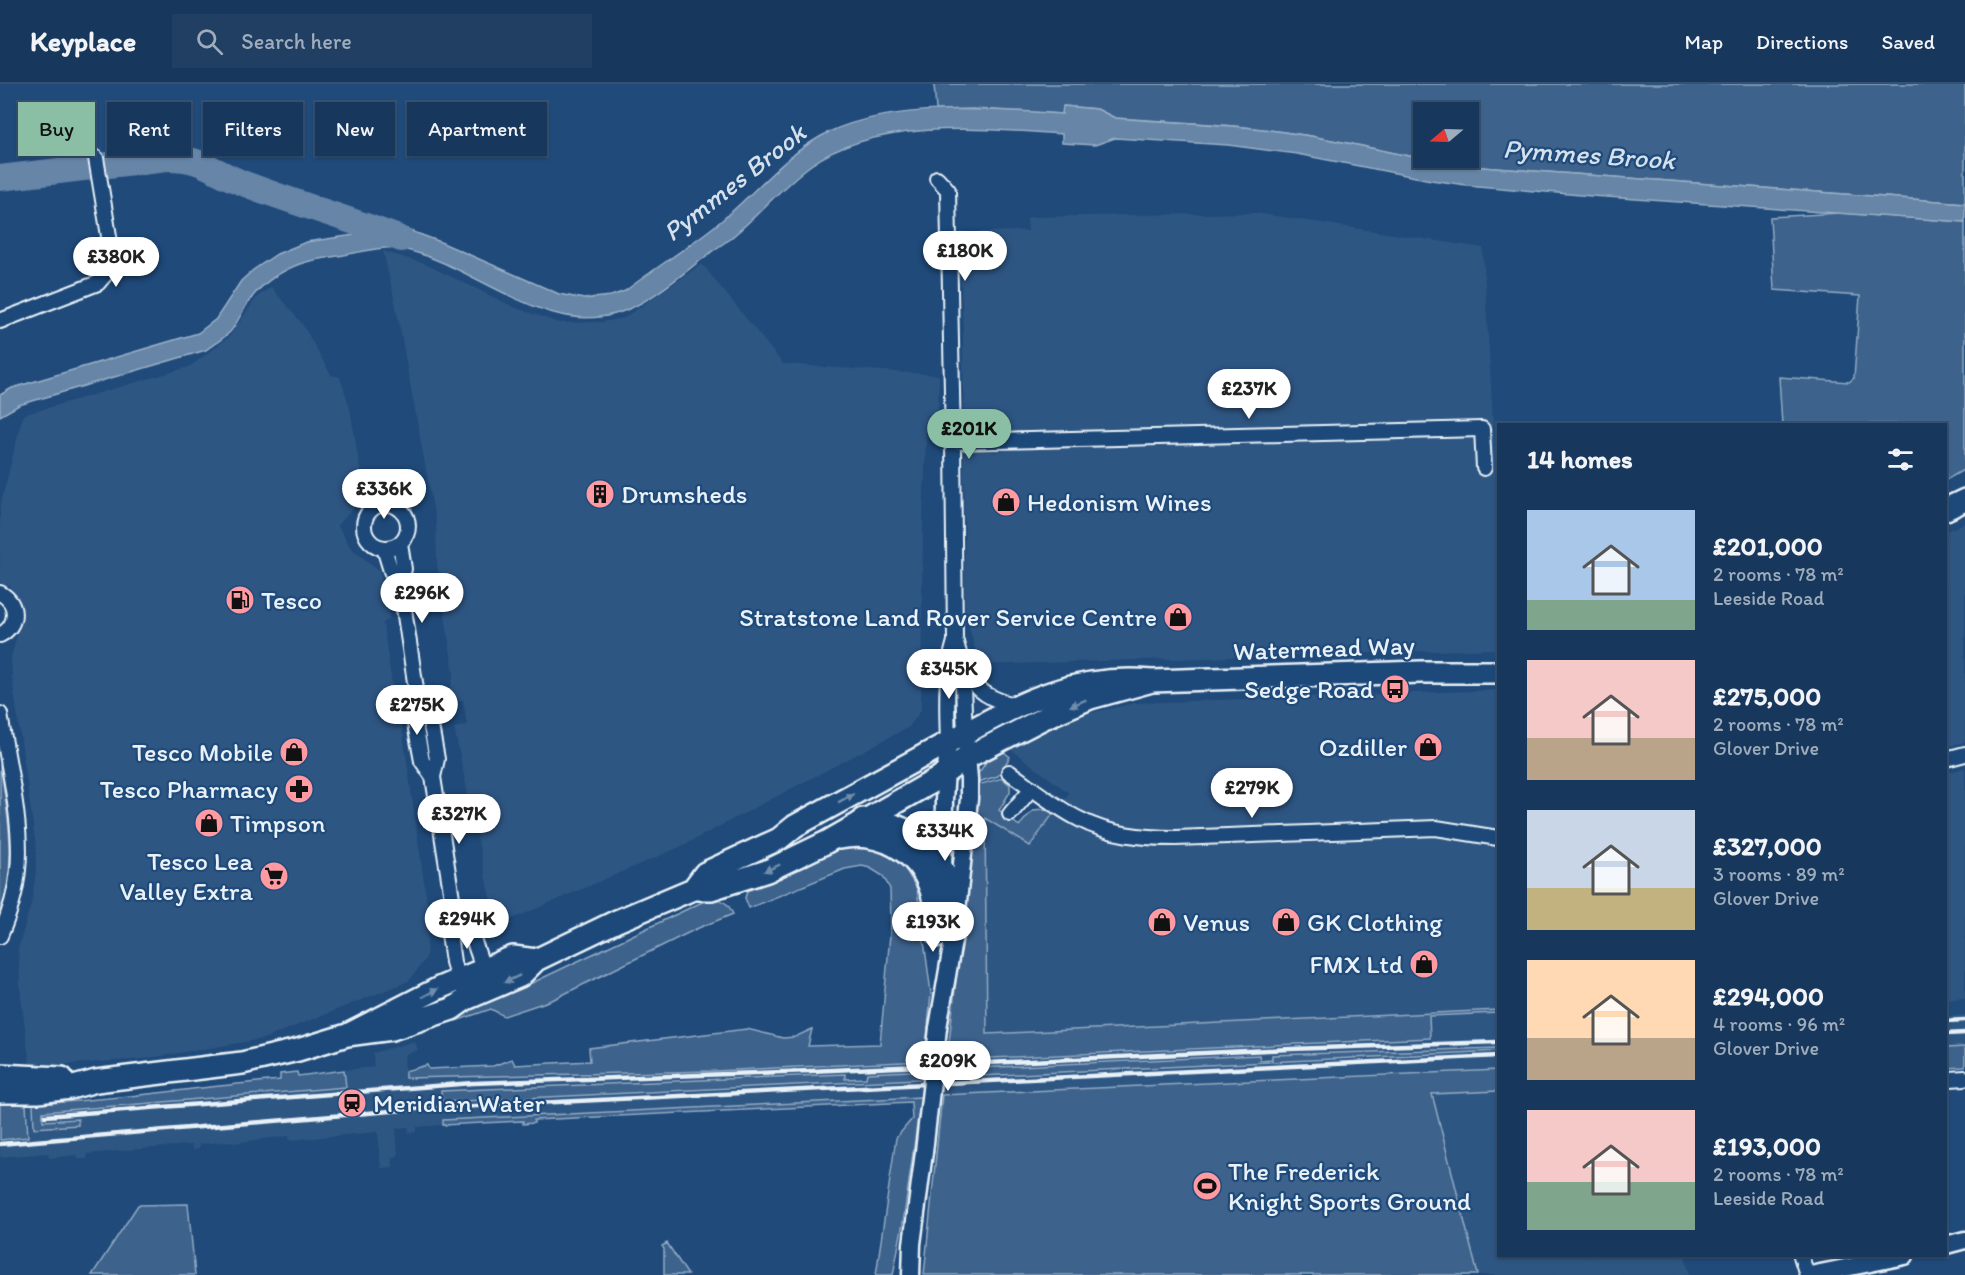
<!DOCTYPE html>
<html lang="en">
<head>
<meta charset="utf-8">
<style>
  :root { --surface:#17385c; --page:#203f62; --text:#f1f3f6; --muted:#9eacbb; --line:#365272; --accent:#8abfa5 }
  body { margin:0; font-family:Itim,sans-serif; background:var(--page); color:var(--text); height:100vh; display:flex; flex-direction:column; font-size:22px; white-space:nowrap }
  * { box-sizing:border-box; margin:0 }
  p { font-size:20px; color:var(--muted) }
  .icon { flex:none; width:33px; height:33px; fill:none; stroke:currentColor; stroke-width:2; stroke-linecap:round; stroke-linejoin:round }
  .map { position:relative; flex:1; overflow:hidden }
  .panel { position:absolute; left:1497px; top:339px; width:450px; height:834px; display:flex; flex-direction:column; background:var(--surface); border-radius:0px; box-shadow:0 2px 4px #0004,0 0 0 2px var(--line) }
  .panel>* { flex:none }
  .guide { position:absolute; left:18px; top:18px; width:570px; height:54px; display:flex; gap:12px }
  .needle { width:39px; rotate:251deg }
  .fabs { position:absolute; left:1413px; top:18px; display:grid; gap:12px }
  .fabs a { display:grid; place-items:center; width:66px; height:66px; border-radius:0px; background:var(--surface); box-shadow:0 2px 4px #0004,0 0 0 2px var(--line); font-size:30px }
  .price { position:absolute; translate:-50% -51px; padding:0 14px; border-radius:21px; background:#fff; color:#222; font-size:20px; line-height:39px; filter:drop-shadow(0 2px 3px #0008) }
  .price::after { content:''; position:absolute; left:50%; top:36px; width:18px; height:14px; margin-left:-9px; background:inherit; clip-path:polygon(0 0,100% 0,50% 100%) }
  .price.current { background:var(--accent); color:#111 }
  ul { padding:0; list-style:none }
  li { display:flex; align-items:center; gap:18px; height:150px; padding:0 30px }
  li span { display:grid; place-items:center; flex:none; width:168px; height:120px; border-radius:0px; color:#555 }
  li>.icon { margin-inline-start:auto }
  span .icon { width:72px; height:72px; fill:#fffc; stroke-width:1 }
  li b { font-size:26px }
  h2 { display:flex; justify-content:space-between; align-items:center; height:72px; padding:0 30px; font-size:26px }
  .chip { padding:0 21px; border-radius:0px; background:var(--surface); box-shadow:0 2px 4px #0004,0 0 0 2px var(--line); font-size:21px; line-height:54px }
  .chip.current { background:var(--accent); color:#111 }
  header { display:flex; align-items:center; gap:36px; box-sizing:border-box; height:84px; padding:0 30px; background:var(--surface); border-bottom:2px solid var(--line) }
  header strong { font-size:28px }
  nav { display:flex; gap:33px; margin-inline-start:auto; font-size:21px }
  .search { width:420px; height:54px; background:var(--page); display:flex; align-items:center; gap:15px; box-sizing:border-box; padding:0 21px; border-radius:0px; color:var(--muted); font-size:22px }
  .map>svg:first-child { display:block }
</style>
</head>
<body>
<header>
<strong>Keyplace</strong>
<div class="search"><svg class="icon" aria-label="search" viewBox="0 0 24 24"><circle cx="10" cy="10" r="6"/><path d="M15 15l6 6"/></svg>Search here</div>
<nav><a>Map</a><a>Directions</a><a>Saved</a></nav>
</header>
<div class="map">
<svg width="1965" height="1191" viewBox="0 0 1965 1191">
  <rect width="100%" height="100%" fill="#1f4a7a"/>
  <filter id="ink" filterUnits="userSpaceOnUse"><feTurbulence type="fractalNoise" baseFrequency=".0167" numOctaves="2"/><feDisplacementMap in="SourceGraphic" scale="12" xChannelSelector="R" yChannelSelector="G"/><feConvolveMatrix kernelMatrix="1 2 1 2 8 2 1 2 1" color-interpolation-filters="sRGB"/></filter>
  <g filter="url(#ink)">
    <path fill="#2e5683" d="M1256 129 1483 164 1498 423V565L979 581 965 527 963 246 959 148 1028 147 1027 133Z
      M383 167 425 180 516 224 559 239 602 238 624 234 702 180 783 280 939 291 938 325 927 332 923 437 921 626 909 643 680 763 496 842 454 644 467 641 463 616 447 618 454 590 437 480 436 440 395 218Z
      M271 203 303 241 331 291 340 293 350 324 361 391 370 408 337 441 351 464 379 486 389 527V535L383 539 394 615 401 636 429 833 426 874 409 897 263 955 143 975 57 981 30 980 21 914 18 865 32 816 36 787V763L12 593 11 574 23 527 11 503 0 499V423L23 331 189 283 229 253 257 213Z
      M1965 439V658L1946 663V447Z
      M1498 606V926L987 950 985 733 1031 762 1069 709 1010 665 1067 634 1135 619Z
      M1965 684V914L1946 915V689Z
      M1498 929V986L443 1036V1041L417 1043V1048L409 1049 408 1043 396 1044 398 1072 392 1073 393 1083 381 1084 378 1048 290 1056 289 1052 234 1059 233 1057 199 1060V1065L192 1066 191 1061 141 1065 87 1070V1075H78L77 1071 49 1074 48 1069 0 1073V1056L28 1053 26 1021 33 1020 35 1044 78 1041V1035L43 1037 42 1028 345 1003 344 986 374 983 373 969 415 957 418 966 404 971 406 994 715 987 1430 954 1429 932Z
      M1965 931V963L1946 964V932Z
      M1498 1007V1172H1685L1690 1191H1478L1431 1010Z"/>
    <path fill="#3c628c" stroke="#92aac2" stroke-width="1.5" fill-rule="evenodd" d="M934 0H1965V119L1468 82C1410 75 1354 58 1297 50 1237 40 1176 38 1115 34L1097 25 1064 22 1063 30 973 25 936 26ZM1424 28H1468V74H1424Z
      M1840 129 1965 138V385L1946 396V340H1782L1779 293 1849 298 1854 294 1860 212 1774 206 1770 133Z
      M1004 668 1010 673 998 692 978 698V690L986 678Z
      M0 680C8 731 18 780 0 830Z
      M1002 694 1010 701V708L999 726 1019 742 1033 726 1045 725 1053 730 1030 762 985 734 987 950 1498 926V929L1429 932 1430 954 947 976 978 701Z
      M862 756 890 770 903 781 917 805 931 909 925 977 715 987 405 994V987L427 981 429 985 493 982 512 975 515 981 590 977 589 964 747 945 783 954 795 953 812 945 808 962 880 960 891 840 890 805 883 792 870 784 862 782 845 785 749 824 745 814 748 804 818 770Z
      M718 814 728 821 733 830 696 845 552 916 504 932 491 925 456 937 446 933 532 899 698 820 710 815Z
      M1965 963V983L1946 984V964Z
      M1498 964V967L442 1018 441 1007 845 990V995L866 994 867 989 1259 971 1260 976 1272 975V971Z
      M344 986 346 1003 43 1028V1037L78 1035V1041L34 1044 33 1020C116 1016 198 1003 280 996V990L297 988 298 992Z
      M1498 986V1007L1432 1010 1478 1191H924L942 1011Z
      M921 1013 903 1139 893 1191H876L896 1054 912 1035 911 1018 534 1036V1039L523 1040V1037L443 1041V1036Z
      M0 1018 26 1021 28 1053 0 1056Z
      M188 1120 195 1191H92L138 1121Z
      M667 1159 688 1191H664V1165L662 1162Z"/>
    <path fill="#6685a7" stroke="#9ab0c7" stroke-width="1.5" d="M1063 22 1097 25 1115 34C1176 39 1237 40 1297 50 1354 58 1410 75 1468 82L1965 119V138L1592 112 1466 101 1431 96 1297 70 1228 61 1115 54 1095 61 1062 59V50C986 45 877 34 811 81 782 102 760 130 732 153 725 159 716 164 709 170 680 191 650 220 615 230 541 251 472 179 402 165 384 161 362 168 344 171 324 174 305 176 288 185 272 193 257 205 248 219 241 229 237 240 230 248 223 255 214 260 206 266L19 321 0 332V311L12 304 198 249 216 235 241 197 253 186 277 170 306 158 403 144 438 157 559 210 584 215 611 212 625 207C657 183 690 162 721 137 757 107 786 69 829 48 892 18 994 25 1062 30Z"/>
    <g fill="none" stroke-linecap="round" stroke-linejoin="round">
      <path stroke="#6685a7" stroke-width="26" d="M0 94 167 74C203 74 210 86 240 98 293 119 348 134 401 155"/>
      <g stroke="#e8f1f8" stroke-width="18">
        <path id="minor" d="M937 94 948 106 953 358 955 555 962 580 965 649
          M0 237 98 199 109 186 113 176 96 74
          M953 358 1482 345 1484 384
          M364 442a22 22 0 1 1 44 0a22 22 0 1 1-44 0Z
          M400 459 404 485 400 498 416 605 428 627 433 653 437 675 433 693 455 833 449 850 453 878 460 902
          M384 464 391 487 400 498
          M0 509C19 519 18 542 0 551
          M964 585C975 607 993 618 1018 621
          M417 609 413 629 422 677 433 693
          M0 630C7 676 23 741 18 786 16 809 9 831 0 852
          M948 659C947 624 945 590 955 557
          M1946 675 1965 670
          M1009 688C1032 704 1055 723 1079 735 1109 751 1143 754 1176 754L1436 744 1498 754
          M1010 730 1032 704
          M455 833 469 843 485 890
          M1950 995 1965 994
          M1801 1172 1807 1191"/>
      </g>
      <g stroke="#e8f1f8" stroke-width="21">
        <path id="tertiary" d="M943 790 944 716 948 659
          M938 944 955 845 969 715V695L965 649
          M1946 1161 1965 1156
          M911 1191 912 1160 924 1068
          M1810 1191 1905 1172"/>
      </g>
      <g stroke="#e8f1f8" stroke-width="26">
        <path id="primary" d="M1946 425 1965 416
          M863 735C923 737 958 789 955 845
          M839 754C879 746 918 766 931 806 936 821 937 837 939 852
          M693 805 705 789 779 755 795 742C845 715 895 687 945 660 1016 622 1066 590 1152 597L1421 588H1498
          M347 951 392 945 452 925 466 915 520 892 536 876 617 837 693 805H711L767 787 825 759 937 695 966 674 1046 633 1090 614 1152 597
          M0 991 62 994
          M0 1008H38L70 1004 96 997 242 979 298 966 347 951 439 904 513 873 536 876"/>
      </g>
      <use href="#minor" stroke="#1f4a7a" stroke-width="14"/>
      <use href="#tertiary" stroke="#1f4a7a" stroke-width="16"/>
      <use href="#primary" stroke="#1f4a7a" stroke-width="21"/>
      <path stroke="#e8f1f8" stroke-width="4.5" d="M1946 937 1965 936
        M1946 950 1965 949
        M45 1032 473 999 810 987 1290 965 1498 958
        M0 1060 415 1025 1498 972"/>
      <g stroke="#e8f1f8" stroke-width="21" stroke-linecap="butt">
        <path id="tertiary-bridge" d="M924 1068 938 944"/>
      </g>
      <use href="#tertiary-bridge" stroke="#1f4a7a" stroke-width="16"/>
    </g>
    <defs><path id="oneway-solid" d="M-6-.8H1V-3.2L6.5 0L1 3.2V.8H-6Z" transform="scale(1.5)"/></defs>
    <g fill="#6f8dac">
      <use href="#oneway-solid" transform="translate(1078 619) rotate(158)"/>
      <use href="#oneway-solid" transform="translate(846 714) rotate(-29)"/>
      <use href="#oneway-solid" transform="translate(772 784) rotate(157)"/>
      <use href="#oneway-solid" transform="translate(512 895) rotate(155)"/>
      <use href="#oneway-solid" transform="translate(430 909) rotate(-28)"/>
    </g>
  </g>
  <defs>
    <g id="building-disc" transform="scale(1.5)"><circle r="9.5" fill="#ff9aa2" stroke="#1f4a7a"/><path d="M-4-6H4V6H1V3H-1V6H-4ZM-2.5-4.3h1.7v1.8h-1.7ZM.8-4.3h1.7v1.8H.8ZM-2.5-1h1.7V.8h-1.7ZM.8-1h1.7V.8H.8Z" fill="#111"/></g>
    <g id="shop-disc" transform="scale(1.5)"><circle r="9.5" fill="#ff9aa2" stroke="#1f4a7a"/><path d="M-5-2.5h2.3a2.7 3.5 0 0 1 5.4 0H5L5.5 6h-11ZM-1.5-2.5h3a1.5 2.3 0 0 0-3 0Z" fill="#111"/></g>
    <g id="fuel-disc" transform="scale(1.5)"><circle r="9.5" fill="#ff9aa2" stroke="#1f4a7a"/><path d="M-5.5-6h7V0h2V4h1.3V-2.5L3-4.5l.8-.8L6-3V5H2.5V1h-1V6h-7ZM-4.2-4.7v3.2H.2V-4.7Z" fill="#111"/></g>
    <g id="bus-disc" transform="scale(1.5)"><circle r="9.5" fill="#ff9aa2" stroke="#1f4a7a"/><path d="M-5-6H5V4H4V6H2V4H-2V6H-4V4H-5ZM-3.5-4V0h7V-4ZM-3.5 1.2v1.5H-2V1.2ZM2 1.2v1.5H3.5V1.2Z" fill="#111"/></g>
    <g id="pharmacy-disc" transform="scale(1.5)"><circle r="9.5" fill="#ff9aa2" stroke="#1f4a7a"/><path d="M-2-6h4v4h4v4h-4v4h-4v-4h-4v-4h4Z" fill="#111"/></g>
    <g id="supermarket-disc" transform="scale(1.5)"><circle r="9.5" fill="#ff9aa2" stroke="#1f4a7a"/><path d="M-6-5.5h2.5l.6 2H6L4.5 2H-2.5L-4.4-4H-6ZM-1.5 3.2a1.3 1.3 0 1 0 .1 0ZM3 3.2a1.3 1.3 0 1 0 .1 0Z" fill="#111"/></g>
    <g id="station-disc" transform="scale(1.5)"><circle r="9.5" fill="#ff9aa2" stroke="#1f4a7a"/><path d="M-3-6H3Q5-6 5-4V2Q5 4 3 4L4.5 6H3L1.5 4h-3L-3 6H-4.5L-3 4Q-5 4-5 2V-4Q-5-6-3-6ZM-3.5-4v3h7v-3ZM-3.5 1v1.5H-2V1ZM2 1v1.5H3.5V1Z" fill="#111"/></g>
    <g id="stadium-disc" transform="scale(1.5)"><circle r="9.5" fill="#ff9aa2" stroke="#1f4a7a"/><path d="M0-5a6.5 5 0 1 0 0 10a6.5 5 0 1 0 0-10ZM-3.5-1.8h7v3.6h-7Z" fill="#111"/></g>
  </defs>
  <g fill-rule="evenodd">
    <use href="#building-disc" x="600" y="410"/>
    <use href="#shop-disc" x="1006" y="418"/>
    <use href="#fuel-disc" x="240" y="516"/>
    <use href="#shop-disc" x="1178" y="533"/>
    <use href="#bus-disc" x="1395" y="605"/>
    <use href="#shop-disc" x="1428" y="663"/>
    <use href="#shop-disc" x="294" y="668"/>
    <use href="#pharmacy-disc" x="299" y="705"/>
    <use href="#shop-disc" x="209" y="739"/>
    <use href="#supermarket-disc" x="274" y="792"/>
    <use href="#shop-disc" x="1162" y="838"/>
    <use href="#shop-disc" x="1286" y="838"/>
    <use href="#shop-disc" x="1424" y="880"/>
    <use href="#station-disc" x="352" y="1019"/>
    <use href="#stadium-disc" x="1207" y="1102"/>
  </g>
  <g text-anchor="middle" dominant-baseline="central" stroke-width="4.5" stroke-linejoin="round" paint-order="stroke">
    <g font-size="26" fill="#e8f1f8" stroke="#1f4a7a" text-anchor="start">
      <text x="621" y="410">Drumsheds</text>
      <text x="1027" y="418">Hedonism Wines</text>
      <text x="261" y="516">Tesco</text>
      <text x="1157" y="533" text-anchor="end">Stratstone Land Rover Service Centre</text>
      <text x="1374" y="605" text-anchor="end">Sedge Road</text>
      <text x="1407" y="663" text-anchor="end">Ozdiller</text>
      <text x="273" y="668" text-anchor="end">Tesco Mobile</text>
      <text x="278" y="705" text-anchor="end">Tesco Pharmacy</text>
      <text x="230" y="739">Timpson</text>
      <text x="253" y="777" text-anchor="end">Tesco Lea<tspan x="253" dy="30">Valley Extra</tspan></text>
      <text x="1183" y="838">Venus</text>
      <text x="1307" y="838">GK Clothing</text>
      <text x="1403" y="880" text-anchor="end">FMX Ltd</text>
      <text x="373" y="1019">Meridian Water</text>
      <text x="1228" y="1087">The Frederick<tspan x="1228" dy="30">Knight Sports Ground</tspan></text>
    </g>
    <g font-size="26" fill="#e8f1f8" stroke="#1f4a7a">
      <text transform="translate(1324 564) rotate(-2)">Watermead Way</text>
    </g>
    <g font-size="27" font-style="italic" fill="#d4e1ec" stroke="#1f4a7a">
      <text transform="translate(1589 70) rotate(4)">Pymmes Brook</text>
      <text transform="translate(734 98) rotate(-38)">Pymmes Brook</text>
    </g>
  </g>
</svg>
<div class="fabs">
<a><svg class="needle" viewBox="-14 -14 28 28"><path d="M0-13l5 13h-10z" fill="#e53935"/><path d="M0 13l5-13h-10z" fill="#9eacbb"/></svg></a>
</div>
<b class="price" style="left:965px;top:198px">£180K</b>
<b class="price" style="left:116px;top:204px">£380K</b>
<b class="price" style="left:1249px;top:336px">£237K</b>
<b class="price current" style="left:969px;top:376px">£201K</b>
<b class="price" style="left:384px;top:436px">£336K</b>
<b class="price" style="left:422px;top:540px">£296K</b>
<b class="price" style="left:949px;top:616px">£345K</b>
<b class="price" style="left:417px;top:652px">£275K</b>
<b class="price" style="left:1252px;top:735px">£279K</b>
<b class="price" style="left:459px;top:761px">£327K</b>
<b class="price" style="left:945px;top:778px">£334K</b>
<b class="price" style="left:467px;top:866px">£294K</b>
<b class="price" style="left:933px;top:869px">£193K</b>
<b class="price" style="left:948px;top:1008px">£209K</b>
<div class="guide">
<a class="chip current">Buy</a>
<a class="chip">Rent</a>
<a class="chip">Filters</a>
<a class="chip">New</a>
<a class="chip">Apartment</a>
</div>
<section class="panel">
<h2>14 homes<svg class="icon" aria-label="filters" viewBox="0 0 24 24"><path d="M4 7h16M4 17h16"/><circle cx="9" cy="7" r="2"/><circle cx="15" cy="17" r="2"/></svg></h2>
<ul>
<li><span style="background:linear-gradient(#a9c7e8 75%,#7fa58c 0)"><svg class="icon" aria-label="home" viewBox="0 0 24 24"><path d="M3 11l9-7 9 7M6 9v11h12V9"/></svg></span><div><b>£201,000</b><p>2 rooms · 78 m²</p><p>Leeside Road</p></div></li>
<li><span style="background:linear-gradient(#f6c9c9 65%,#b9a48a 0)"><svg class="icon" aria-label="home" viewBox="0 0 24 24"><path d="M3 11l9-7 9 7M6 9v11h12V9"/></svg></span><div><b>£275,000</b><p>2 rooms · 78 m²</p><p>Glover Drive</p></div></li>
<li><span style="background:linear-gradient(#c9d6e8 65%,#c2b280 0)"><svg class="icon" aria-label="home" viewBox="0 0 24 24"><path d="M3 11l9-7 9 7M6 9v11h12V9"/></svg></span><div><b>£327,000</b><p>3 rooms · 89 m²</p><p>Glover Drive</p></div></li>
<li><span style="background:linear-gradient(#ffd9b3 65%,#b9a48a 0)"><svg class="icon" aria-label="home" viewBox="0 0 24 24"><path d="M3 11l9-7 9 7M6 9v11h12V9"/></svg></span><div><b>£294,000</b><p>4 rooms · 96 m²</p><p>Glover Drive</p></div></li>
<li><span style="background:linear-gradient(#f6c9c9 60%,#7fa58c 0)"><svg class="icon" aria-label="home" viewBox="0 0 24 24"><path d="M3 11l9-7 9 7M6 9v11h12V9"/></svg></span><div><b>£193,000</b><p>2 rooms · 78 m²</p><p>Leeside Road</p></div></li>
</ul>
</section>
</div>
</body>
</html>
